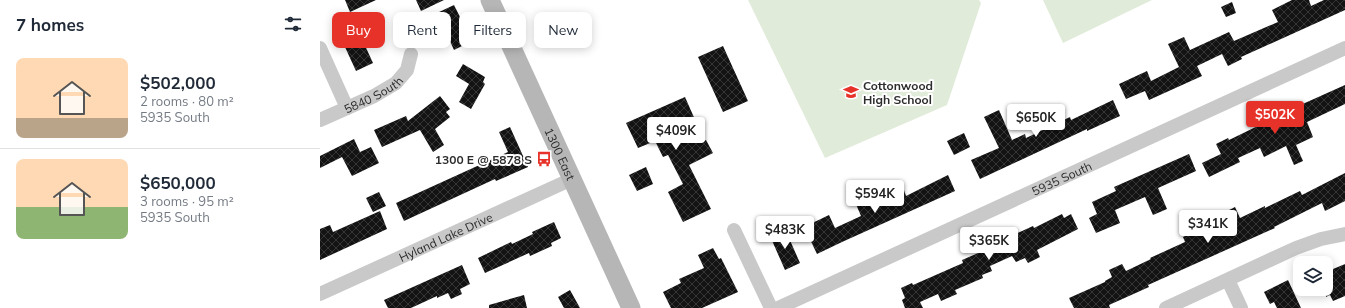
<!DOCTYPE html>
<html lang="en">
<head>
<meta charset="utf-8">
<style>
  :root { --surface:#fff; --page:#f2f2f3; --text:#1f2937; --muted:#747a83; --line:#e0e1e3; --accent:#e7322a }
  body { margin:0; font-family:Mulish,sans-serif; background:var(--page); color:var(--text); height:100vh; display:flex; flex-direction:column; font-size:15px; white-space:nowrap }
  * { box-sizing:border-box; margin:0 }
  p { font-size:13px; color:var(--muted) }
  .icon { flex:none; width:22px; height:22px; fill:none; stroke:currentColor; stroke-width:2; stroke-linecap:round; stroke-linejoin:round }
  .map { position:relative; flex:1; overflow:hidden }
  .drawer { display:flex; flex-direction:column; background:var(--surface); width:320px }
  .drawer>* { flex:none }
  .banner { position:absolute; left:12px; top:12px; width:380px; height:36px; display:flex; gap:8px }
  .buttons { position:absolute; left:973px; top:256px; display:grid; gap:8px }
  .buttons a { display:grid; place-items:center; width:40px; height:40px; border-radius:8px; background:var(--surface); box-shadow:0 2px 10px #0003; font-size:20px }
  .price { position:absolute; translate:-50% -34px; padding:0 9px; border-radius:4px; background:#fff; color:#222; font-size:13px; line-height:26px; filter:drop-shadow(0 1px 2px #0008) }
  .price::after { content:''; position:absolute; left:50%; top:24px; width:12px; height:9px; margin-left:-6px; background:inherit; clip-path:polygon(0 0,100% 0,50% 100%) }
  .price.selected { background:var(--accent); color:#fff }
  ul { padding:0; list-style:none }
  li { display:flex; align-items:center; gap:12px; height:100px; padding:0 16px }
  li+li { border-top:1px solid var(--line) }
  li span { display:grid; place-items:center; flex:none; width:112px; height:80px; border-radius:8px; color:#555 }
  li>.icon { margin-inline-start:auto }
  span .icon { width:48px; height:48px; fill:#fffc; stroke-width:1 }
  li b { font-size:17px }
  h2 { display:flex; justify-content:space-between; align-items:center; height:48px; padding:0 16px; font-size:17px }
  .tag { padding:0 14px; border-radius:8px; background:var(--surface); box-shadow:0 2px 10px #0003; font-size:14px; line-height:36px }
  .tag.selected { background:var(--accent); color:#fff }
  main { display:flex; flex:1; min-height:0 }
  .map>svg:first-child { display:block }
</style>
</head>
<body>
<main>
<section class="drawer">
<h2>7 homes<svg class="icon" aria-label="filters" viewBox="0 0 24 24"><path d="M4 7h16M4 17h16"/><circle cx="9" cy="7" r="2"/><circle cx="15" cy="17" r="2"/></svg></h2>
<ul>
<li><span style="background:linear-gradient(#ffd9b3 75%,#b9a48a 0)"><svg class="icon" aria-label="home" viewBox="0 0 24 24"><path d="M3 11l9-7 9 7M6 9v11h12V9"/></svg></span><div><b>$502,000</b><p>2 rooms · 80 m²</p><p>5935 South</p></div></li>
<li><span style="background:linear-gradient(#ffd9b3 60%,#8fb573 0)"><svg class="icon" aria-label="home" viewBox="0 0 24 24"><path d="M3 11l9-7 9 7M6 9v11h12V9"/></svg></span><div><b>$650,000</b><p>3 rooms · 95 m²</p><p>5935 South</p></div></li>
</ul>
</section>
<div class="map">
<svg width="1025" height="308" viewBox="0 0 1025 308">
  <defs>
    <pattern id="building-cross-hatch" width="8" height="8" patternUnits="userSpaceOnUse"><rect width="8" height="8" fill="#131313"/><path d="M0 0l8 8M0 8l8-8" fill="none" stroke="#363636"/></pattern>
  </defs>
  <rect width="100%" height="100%" fill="#fff"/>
  <path fill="#e1ebd9" d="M428 0H659L661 3 627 105 505 158Z
    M723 0H832L743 43Z"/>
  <path fill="url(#building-cross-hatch)" d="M25 0H56L30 12Z
    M96 0H124L101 11Z
    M972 0H989L991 6 1004 0H1025V10L921 57 922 59 908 66 902 54 877 66 882 76 829 100 825 91 806 99 799 84 827 71 831 81 859 67 848 44 864 37 870 50 909 32 914 41 958 22 952 10Z
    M912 2 916 13 906 17 901 7Z
    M134 5 152 41 134 50 117 13Z
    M36 26 53 63 36 71 19 34Z
    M403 46 428 101 403 112 378 57Z
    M143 64 165 77 163 82 165 84 151 109 139 102 149 84 136 76Z
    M1025 85V104L987 122 993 137 976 145 983 161 974 165 966 146 944 157 940 148 918 158 920 162 889 177 882 163 901 154 896 144 908 138 909 140 948 121 952 130 981 117 976 107Z
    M120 96 130 109 126 112 130 117 115 129 124 145 113 152 100 130 62 147 54 130 86 116 88 121Z
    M365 97 376 122 371 125 380 143 386 140 393 153 369 165 391 209 363 222 348 192 363 184 348 155 343 157 335 141 318 148 306 123Z
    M793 100 800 116 767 131V129L660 179 651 160 679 148 664 117 679 110 692 140 705 134 706 138 750 117 751 120Z
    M190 127 208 167 176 181 175 179 84 221 76 203 188 152 179 132Z
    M644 133 650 147 634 155 627 141Z
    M34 139 40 152 51 147 59 163 32 176 22 157 0 168V156Z
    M869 154 876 171 838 188 847 209 833 215 825 197 795 210 800 223 776 233 769 218 777 214 772 202 796 191 794 187Z
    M326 167 333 184 317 191 309 175Z
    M1025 173V201L1005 211 1002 203 954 227 955 228 828 285 829 287 789 305 790 308H754L749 298 785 282V281L792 277 789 270 802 264 806 271 831 259 830 258 865 242 863 237 905 217 903 213 915 207 920 218 945 206V208L980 191 982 195Z
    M628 175 635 191 522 242 497 254 484 227 509 215 515 228 541 216 535 202 554 193 557 202 584 190 586 196Z
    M59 192 66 206 53 212 46 198Z
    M60 211 67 229 0 260V229L10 225 13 232Z
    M742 214 744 218 751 214 758 229 717 250 720 257 708 263 705 258 696 262 692 256 670 266 672 271 662 275 663 278 635 290 637 294 621 301 618 294 600 302 603 308H585L582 300 585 298 581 288 592 283 593 285 643 263 642 260 679 244 678 242 713 226 714 228Z
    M234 222 241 238 231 243 232 246 210 256 209 253 165 273 158 258 191 242 192 244 213 234 212 232Z
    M465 229 480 263 465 270 450 236Z
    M393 248 399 259 401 258 418 292 382 308H351L343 292 361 283 359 279 384 268 378 255Z
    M1025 264V296L1013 301 1010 295 1006 297V272Z
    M142 265 150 284 140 289 142 294 131 299 128 293 117 298V296L91 308H68L64 300Z
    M968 280 981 308H957L954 302 950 304 944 292Z
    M250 290 260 308H244L238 297Z
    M204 295 207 308H169V305Z"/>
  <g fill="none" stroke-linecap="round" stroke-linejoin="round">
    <g stroke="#c9c9c9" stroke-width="14">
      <path d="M0 48 27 108"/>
      <path id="s1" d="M0 120 54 96 76 83 87 70 91 54"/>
      <path d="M414 230 451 308"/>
      <path d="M908 280 921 308"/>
      <path id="s2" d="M0 294 252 179"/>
      <path id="s3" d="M458 308 1025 48"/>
      <path d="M846 308 976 248 1001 239 1025 234"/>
    </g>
    <path stroke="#b6b6b6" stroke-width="19" id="s4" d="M170 0 311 308"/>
  </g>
  <defs>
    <g id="school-bare" transform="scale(1.2)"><path d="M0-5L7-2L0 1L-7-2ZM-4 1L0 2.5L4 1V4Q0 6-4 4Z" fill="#e7322a" stroke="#fff" stroke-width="2.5" paint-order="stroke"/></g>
    <g id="bus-bare" transform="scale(1.2)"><path d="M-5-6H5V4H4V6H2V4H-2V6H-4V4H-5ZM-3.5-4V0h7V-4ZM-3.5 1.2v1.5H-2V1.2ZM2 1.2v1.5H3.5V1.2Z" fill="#e7322a" stroke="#fff" stroke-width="2.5" paint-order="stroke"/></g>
  </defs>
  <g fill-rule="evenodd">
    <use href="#school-bare" x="531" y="92"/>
    <use href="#bus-bare" x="224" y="159"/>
  </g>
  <g text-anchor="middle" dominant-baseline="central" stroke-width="4" stroke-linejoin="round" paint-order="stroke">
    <g font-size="12" font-weight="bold" fill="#2c2c2c" stroke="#fff" text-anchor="start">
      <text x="543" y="85">Cottonwood<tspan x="543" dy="14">High School</tspan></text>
      <text x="212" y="159" text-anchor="end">1300 E @ 5878 S</text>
    </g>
    <g font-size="12" fill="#2c2c2c" stroke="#fff">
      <text stroke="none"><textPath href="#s1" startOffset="59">5840 South</textPath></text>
      <text stroke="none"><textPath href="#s4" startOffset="169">1300 East</textPath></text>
      <text stroke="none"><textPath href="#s3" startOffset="312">5935 South</textPath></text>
      <text stroke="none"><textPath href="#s2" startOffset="138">Hyland Lake Drive</textPath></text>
    </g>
  </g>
</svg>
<div class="buttons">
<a><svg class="icon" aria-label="layers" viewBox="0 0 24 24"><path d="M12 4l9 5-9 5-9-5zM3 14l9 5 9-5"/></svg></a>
</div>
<b class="price selected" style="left:955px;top:135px">$502K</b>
<b class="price" style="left:716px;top:138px">$650K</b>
<b class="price" style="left:356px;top:151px">$409K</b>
<b class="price" style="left:555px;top:214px">$594K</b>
<b class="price" style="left:888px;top:244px">$341K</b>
<b class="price" style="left:465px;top:250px">$483K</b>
<b class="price" style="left:669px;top:261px">$365K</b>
<div class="banner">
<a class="tag selected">Buy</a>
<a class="tag">Rent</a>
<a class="tag">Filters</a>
<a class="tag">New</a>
</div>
</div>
</main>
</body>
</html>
